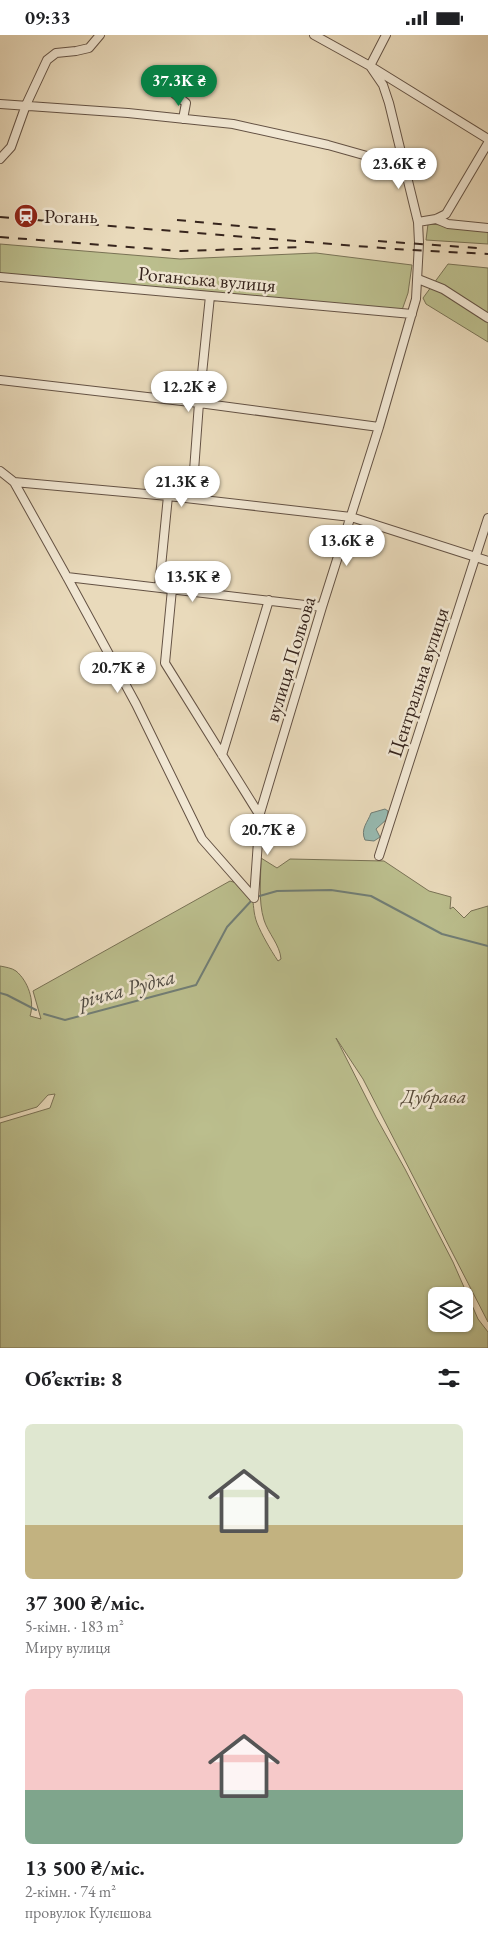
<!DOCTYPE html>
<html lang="uk">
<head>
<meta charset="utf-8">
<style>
  :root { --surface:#fff; --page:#f6f6f6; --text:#202124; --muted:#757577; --accent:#0b8043 }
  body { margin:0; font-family:"EB Garamond",serif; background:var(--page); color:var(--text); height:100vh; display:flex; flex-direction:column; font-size:19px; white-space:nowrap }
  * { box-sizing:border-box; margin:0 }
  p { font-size:16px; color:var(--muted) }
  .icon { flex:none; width:28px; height:28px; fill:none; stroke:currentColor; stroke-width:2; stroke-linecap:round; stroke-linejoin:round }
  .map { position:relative; height:1313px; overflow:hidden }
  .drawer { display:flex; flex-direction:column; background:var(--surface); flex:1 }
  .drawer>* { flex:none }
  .fabs { position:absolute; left:428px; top:1252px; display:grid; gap:10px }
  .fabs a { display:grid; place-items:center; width:45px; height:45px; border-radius:8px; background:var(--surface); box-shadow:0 1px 4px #0004; font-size:25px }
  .price { position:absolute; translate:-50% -42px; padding:0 11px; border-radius:18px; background:#fff; color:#222; font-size:16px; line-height:32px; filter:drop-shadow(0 1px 2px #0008) }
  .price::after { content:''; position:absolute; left:50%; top:30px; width:15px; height:11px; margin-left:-8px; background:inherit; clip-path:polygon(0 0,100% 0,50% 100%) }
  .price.active { background:var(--accent); color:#fff }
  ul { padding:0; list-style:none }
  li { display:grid; align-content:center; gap:10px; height:265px; padding:0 25px }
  li span { display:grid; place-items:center; height:155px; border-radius:8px; color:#555 }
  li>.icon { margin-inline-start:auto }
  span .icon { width:90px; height:90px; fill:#fffc; stroke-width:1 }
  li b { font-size:21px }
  h2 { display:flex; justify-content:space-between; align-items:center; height:60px; padding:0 25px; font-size:21px }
  .status { display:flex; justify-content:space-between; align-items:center; height:35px; padding:0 25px; background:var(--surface); direction:ltr }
  .status svg { height:14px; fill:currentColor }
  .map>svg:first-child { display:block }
</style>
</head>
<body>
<div class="status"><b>09:33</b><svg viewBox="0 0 49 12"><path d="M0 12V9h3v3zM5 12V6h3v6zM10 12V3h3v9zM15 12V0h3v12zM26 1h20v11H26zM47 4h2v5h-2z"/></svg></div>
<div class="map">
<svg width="488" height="1313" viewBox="0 0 488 1313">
  <rect width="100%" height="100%" fill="#e9dabb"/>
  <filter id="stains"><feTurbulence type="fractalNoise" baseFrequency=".004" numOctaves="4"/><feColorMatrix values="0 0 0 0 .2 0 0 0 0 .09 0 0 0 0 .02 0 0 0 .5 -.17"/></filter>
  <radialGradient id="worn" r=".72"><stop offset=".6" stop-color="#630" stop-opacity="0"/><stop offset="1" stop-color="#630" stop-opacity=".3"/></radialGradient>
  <path fill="#bbbe8d" stroke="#797255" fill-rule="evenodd" d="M428 189 488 193V209L426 205Z
    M0 209 180 224 316 218 412 230 408 258 401 278 0 242Z
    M448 229 488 233V307L426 269 423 263Z
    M261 823 277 833 290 824 384 826 429 856 451 862 450 874 453 872 464 883 471 876 488 871V1287L363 1044 336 1003 376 1082 405 1134 453 1227 478 1284 488 1297V1313H0V1088L50 1073 55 1059 48 1060 37 1072 0 1083V931C5 932 12 933 16 936 28 946 35 966 30 981L41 984 33 956 230 846C261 854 249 867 257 888 262 900 270 914 278 926L281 924C280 910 268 898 264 885 258 866 261 842 261 823ZM436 1261H464V1289H436Z"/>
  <path fill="#97bab1" stroke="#717e76" d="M385 774 388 776 387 784 376 794 380 802 374 806 365 805C360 794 368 787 371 778Z"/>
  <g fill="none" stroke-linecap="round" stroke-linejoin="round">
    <path stroke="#717e76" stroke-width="2" d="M256 862 277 856 331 855 371 861 442 899 488 911
      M0 958 7 960 36 975
      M44 979 65 985 196 950 227 892 252 865"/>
    <g stroke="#645244" stroke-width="10">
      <path id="minor" d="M314 0 370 31 488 104
        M370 31 386 0
        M159 46 186 68 183 84
        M0 69 128 78 233 89 328 110 367 121 384 122 402 121
        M0 124 11 112 26 70 47 25 56 18 76 16 89 13 100 0
        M436 184 448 189 488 193
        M418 187 436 184 446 179 488 108
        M0 242 412 279
        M418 244 443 254 488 283
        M0 345 199 368 379 392
        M0 436 14 447 67 542 136 669 202 804 254 863
        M14 447 168 461 351 482 488 526
        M192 463 199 368 210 261
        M67 542 322 572
        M159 552 168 461
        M172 554 165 628 257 776 260 778
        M222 720 269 565
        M379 821 488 483
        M254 863 260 778 322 572 379 392 416 264 419 208 418 187 389 68 383 50 370 31"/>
    </g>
    <use href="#minor" stroke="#f1e7d3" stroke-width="8"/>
    <path stroke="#37251d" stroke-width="2" stroke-dasharray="9 9" stroke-linecap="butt" d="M0 182 394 214 488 219
      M177 185 280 195
      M0 202 181 216 304 212
      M378 206 478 213"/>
  </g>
  <defs>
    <g id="station-disc" transform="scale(1.25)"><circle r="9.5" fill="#8f2418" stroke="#f1e7d3"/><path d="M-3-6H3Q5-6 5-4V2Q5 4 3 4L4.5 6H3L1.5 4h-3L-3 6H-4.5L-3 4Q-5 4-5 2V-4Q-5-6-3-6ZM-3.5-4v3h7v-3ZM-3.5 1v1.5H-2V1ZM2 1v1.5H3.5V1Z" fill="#fff"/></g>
  </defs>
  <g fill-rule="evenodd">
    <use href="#station-disc" x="26" y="181"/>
  </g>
  <g text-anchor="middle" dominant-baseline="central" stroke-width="5" stroke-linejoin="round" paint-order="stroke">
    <g font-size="20" fill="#37251d" stroke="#f1e7d3" text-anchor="start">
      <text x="44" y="181">Рогань</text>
    </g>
    <g font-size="20" fill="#37251d" stroke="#f1e7d3">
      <text transform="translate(207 244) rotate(5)">Роганська вулиця</text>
      <text transform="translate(290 624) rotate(-73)">вулиця Польова</text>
      <text transform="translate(418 647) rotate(-72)">Центральна вулиця</text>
    </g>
    <g font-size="20" font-style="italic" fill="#584b39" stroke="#f1e7d3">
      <text x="434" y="1061">Дубрава</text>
    </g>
    <g font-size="21" font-style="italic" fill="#4f4a42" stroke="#f1e7d3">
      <text transform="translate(127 953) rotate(-15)">річка Рудка</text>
    </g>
  </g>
  <rect width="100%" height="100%" filter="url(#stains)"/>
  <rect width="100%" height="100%" fill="url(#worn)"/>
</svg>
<div class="fabs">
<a><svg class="icon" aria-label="layers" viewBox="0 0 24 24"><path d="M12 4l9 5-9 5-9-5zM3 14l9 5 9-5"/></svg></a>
</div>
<b class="price active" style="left:179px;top:72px">37.3K ₴</b>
<b class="price" style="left:399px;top:155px">23.6K ₴</b>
<b class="price" style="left:189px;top:378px">12.2K ₴</b>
<b class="price" style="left:182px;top:473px">21.3K ₴</b>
<b class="price" style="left:347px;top:532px">13.6K ₴</b>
<b class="price" style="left:193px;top:568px">13.5K ₴</b>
<b class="price" style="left:118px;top:659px">20.7K ₴</b>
<b class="price" style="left:268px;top:821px">20.7K ₴</b>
</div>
<section class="drawer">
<h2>Об’єктів: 8<svg class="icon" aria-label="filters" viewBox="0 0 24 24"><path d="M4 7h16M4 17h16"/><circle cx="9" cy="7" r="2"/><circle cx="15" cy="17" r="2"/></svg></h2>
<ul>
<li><span style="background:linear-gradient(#dfe7d0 65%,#c2b280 0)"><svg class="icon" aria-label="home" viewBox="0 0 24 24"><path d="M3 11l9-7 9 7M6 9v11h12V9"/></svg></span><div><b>37 300 ₴/міс.</b><p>5-кімн. · 183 m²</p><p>Миру вулиця</p></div></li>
<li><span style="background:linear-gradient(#f6c9c9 65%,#7fa58c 0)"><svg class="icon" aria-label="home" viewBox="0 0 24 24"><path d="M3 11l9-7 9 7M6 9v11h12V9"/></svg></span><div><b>13 500 ₴/міс.</b><p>2-кімн. · 74 m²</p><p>провулок Кулєшова</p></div></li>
</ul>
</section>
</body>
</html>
